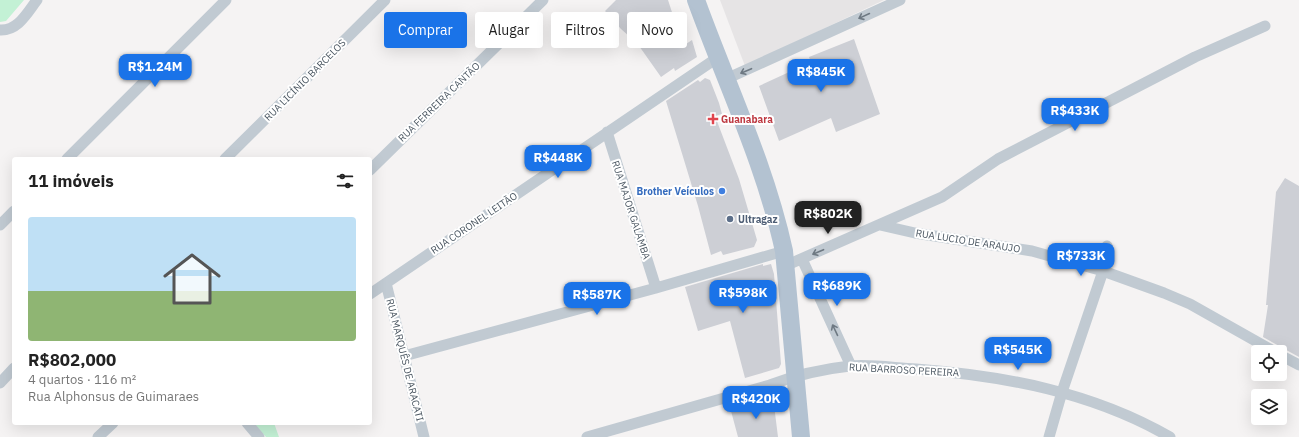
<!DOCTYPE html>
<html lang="pt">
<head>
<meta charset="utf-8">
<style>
  :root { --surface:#fff; --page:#f6f6f6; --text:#222; --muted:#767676; --accent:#1a73e8 }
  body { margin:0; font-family:"IBM Plex Sans",sans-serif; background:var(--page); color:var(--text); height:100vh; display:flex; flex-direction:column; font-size:15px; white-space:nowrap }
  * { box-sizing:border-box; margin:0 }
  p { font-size:13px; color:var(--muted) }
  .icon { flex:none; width:22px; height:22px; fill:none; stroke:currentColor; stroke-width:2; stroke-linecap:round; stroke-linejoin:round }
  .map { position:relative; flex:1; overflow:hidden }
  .sheet { position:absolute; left:12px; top:157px; width:360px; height:268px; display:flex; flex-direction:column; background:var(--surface); border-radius:4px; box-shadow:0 4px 16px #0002 }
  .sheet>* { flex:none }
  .banner { position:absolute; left:384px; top:12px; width:380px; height:36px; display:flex; gap:8px }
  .buttons { position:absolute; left:1251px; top:345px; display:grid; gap:8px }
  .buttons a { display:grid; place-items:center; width:36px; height:36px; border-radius:4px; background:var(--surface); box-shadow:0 4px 16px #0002; font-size:20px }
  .price { position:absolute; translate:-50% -34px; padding:0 9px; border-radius:8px; background:var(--accent); color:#fff; font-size:13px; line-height:26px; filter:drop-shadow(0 1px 2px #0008) }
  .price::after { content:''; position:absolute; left:50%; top:24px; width:12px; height:9px; margin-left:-6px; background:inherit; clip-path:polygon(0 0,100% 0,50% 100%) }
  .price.on { background:#222; color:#fff }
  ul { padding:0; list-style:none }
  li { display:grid; align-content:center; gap:8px; height:212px; padding:0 16px }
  li span { display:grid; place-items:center; height:124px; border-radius:4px; color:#555 }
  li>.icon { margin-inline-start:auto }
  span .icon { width:72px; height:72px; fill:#fffc; stroke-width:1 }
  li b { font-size:17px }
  h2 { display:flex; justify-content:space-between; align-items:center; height:48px; padding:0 16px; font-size:17px }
  .chip { padding:0 14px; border-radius:4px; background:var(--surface); box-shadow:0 4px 16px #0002; font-size:14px; line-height:36px }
  .chip.on { background:var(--accent); color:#fff }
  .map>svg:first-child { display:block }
</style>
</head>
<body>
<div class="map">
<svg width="1299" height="437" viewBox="0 0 1299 437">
  <rect width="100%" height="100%" fill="#f5f3f3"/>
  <path fill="#e6e4e5" d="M720 0H884L745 66Z"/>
  <path fill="#c3f1d5" d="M0 0H24L6 21 0 22Z
    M253 423H274L279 437H266Z"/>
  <path fill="#cdcfd5" d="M616 0H668L683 46 692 40 697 57 675 71 674 68 661 77 632 36 630 37 621 29 605 11Z
    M854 39 880 114 836 132 831 118 779 141 759 86 811 62 809 57Z
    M705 78 710 80 719 103 722 114 715 116 739 179 757 240 754 247 723 255 721 251 711 255 698 206 666 101 698 80 700 82Z
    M1285 178 1299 186V357L1263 337 1268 305H1266L1276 192Z
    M763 264V266L771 264 774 274 781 364 779 368 745 378 730 321 698 331 685 287Z
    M770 399 774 405 778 437H738L731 411 742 408V406Z"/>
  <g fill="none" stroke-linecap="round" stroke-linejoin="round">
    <path stroke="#c1cad2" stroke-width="11" d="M0 30C18 31 27 13 37 0
      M726 79 900 0
      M607 132 656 288
      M67 159 226 0
      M225 159 385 0
      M370 170 543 0
      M0 225 14 211
      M880 225 915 233 1032 251 1103 271 1164 293 1190 304 1275 352
      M802 259 851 366
      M785 266 942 197 998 159 1195 57 1265 26
      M386 283 424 437
      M370 294 717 58
      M1280 355 1299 365
      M404 356 656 288 784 251
      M0 383 14 368
      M247 423 259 437
      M98 437 113 423
      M587 437 770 385C796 375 822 369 850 366 871 364 895 368 916 369 1005 376 1092 392 1170 437
      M1049 437 1062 392 1103 271 1107 246"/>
    <path stroke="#b3c2d1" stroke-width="18" d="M696 0C726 83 765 164 784 251L801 437"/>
  </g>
  <defs><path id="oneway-shaft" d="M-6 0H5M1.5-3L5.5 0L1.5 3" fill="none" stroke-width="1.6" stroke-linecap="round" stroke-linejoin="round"/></defs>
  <g stroke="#6e7983">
    <use href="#oneway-shaft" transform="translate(864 16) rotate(155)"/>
    <use href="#oneway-shaft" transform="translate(746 71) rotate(157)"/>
    <use href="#oneway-shaft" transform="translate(818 252) rotate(157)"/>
    <use href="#oneway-shaft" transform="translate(835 330) rotate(-115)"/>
  </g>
  <path fill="#e0444e" stroke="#fff" stroke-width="1.5" d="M711 113h4v4h4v4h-4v4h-4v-4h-4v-4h4z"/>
  <circle fill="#3f7fe0" stroke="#fff" stroke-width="1.5" cx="722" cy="191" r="4"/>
  <circle fill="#5c6f8a" stroke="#fff" stroke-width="1.5" cx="730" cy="219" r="4"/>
  <g text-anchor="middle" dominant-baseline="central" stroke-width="4" stroke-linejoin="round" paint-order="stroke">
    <g font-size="10" fill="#4a5661" stroke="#fff">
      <text transform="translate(305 80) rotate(-45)">RUA LICÍNIO BARCELOS</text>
      <text transform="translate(439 102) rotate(-44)">RUA FERREIRA CANTÃO</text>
      <text transform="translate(631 210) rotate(72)">RUA MAJOR GALAMBA</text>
      <text transform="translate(474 223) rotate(-34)">RUA CORONEL LEITÃO</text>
      <text transform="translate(968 241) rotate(9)">RUA LUCIO DE ARAUJO</text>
      <text transform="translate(405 360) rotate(76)">RUA MARQUÊS DE ARACATI</text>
      <text transform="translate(904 370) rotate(3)">RUA BARROSO PEREIRA</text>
    </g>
    <g font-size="10" font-weight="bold" fill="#be3a42" stroke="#fff" text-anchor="start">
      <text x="721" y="119">Guanabara</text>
    </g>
    <g font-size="10" font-weight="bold" fill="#366cbe" stroke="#fff" text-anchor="end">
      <text x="714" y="191">Brother Veículos</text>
    </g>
    <g font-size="10" font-weight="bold" fill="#4e5e75" stroke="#fff" text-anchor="start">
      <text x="738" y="219">Ultragaz</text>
    </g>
  </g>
</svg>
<div class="buttons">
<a><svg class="icon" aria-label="locate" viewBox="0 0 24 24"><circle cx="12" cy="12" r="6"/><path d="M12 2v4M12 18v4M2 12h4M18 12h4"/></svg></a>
<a><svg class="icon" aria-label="layers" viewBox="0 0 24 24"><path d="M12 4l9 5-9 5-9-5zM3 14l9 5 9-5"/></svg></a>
</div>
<b class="price" style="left:155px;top:88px">R$1.24M</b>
<b class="price" style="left:821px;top:93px">R$845K</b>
<b class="price" style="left:1075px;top:132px">R$433K</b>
<b class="price" style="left:558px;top:179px">R$448K</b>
<b class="price on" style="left:828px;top:235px">R$802K</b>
<b class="price" style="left:1081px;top:277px">R$733K</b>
<b class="price" style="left:837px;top:307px">R$689K</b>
<b class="price" style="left:743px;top:314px">R$598K</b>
<b class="price" style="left:597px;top:316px">R$587K</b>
<b class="price" style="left:1018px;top:371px">R$545K</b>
<b class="price" style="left:756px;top:420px">R$420K</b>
<div class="banner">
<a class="chip on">Comprar</a>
<a class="chip">Alugar</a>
<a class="chip">Filtros</a>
<a class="chip">Novo</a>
</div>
<section class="sheet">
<h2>11 imóveis<svg class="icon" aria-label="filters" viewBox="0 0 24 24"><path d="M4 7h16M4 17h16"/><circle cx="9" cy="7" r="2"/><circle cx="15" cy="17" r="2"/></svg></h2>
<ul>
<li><span style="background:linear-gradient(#bfe0f5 60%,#8fb573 0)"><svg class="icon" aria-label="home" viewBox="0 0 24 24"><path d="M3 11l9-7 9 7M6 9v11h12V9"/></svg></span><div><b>R$802,000</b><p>4 quartos · 116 m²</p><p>Rua Alphonsus de Guimaraes</p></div></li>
</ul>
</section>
</div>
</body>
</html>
